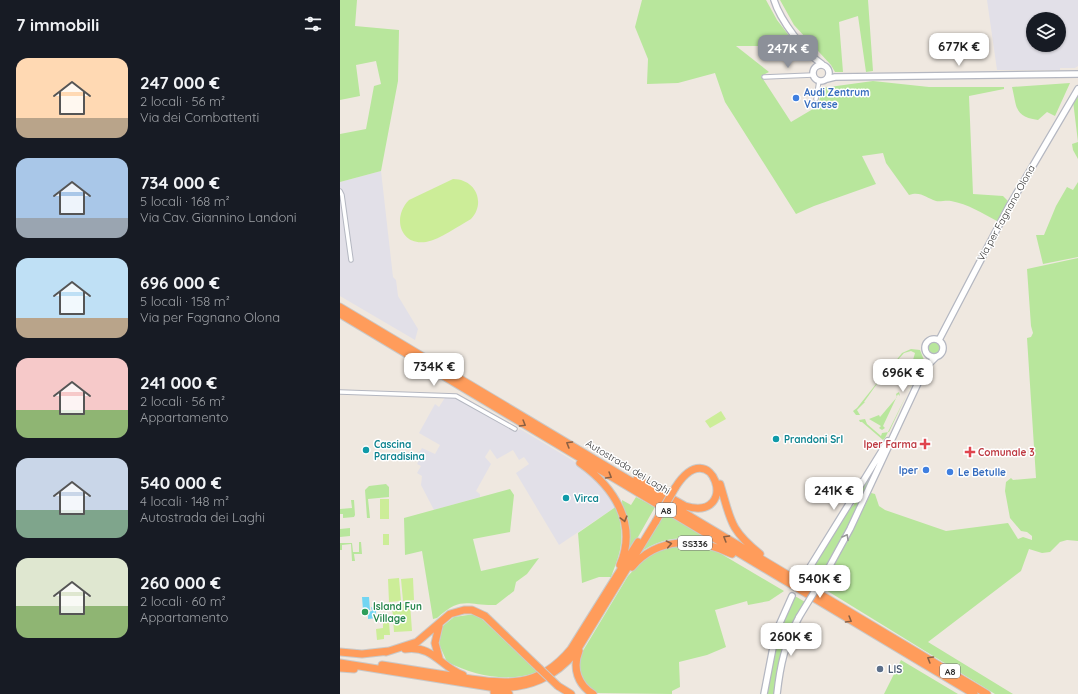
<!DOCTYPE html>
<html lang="it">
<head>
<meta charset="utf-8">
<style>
  :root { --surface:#171b24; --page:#242831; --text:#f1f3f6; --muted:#9ea1a6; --accent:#8c9099 }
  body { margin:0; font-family:Quicksand,sans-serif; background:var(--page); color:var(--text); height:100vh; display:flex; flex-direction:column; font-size:15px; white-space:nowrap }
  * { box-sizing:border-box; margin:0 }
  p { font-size:13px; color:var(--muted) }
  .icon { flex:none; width:22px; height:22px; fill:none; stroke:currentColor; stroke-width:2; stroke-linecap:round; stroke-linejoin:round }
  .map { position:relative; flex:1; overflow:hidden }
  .drawer { display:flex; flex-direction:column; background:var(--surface); width:340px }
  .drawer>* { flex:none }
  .controls { position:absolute; left:686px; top:12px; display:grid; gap:8px }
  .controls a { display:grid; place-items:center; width:40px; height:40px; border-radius:50%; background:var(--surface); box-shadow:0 1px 3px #0004; font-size:20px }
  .price { position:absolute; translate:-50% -34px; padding:0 9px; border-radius:8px; background:#fff; color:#222; font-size:13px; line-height:26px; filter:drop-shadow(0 1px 2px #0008) }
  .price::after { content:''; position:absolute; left:50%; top:24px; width:12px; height:9px; margin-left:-6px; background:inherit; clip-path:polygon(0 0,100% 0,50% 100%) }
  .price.current { background:var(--accent); color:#fff }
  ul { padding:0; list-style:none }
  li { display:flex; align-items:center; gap:12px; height:100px; padding:0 16px }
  li span { display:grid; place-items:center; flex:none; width:112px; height:80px; border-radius:12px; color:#555 }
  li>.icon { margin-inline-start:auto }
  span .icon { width:48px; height:48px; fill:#fffc; stroke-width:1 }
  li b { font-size:17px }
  h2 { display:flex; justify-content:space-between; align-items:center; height:48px; padding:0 16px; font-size:17px }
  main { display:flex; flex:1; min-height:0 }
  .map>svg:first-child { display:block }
</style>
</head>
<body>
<main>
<section class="drawer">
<h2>7 immobili<svg class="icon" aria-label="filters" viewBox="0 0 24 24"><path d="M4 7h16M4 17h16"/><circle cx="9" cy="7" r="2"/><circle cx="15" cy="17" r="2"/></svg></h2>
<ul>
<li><span style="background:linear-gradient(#ffd9b3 75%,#b9a48a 0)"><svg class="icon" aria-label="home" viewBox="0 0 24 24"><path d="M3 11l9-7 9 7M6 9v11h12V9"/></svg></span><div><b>247 000 €</b><p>2 locali · 56 m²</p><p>Via dei Combattenti</p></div></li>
<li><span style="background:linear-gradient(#a9c7e8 75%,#9aa5b1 0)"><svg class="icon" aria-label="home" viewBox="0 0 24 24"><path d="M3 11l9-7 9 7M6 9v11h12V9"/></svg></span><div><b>734 000 €</b><p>5 locali · 168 m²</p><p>Via Cav. Giannino Landoni</p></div></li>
<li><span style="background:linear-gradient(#bfe0f5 75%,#b9a48a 0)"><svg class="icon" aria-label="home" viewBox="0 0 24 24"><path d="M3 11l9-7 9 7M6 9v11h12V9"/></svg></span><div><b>696 000 €</b><p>5 locali · 158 m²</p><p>Via per Fagnano Olona</p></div></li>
<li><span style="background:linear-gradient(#f6c9c9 65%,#8fb573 0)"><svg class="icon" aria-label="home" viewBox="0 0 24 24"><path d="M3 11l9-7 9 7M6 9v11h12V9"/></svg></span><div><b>241 000 €</b><p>2 locali · 56 m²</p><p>Appartamento</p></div></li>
<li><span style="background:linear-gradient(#c9d6e8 65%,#7fa58c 0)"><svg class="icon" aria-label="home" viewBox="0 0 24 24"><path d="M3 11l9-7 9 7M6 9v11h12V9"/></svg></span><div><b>540 000 €</b><p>4 locali · 148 m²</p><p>Autostrada dei Laghi</p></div></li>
<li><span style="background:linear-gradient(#dfe7d0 60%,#8fb573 0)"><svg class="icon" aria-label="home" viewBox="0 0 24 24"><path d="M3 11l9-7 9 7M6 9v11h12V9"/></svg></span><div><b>260 000 €</b><p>2 locali · 60 m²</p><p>Appartamento</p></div></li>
</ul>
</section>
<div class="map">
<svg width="738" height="694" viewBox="0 0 738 694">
  <rect width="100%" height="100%" fill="#efe8e0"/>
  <path fill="#e2e0e8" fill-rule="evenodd" d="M647 0H738V66L735 68H720V70H657ZM693 19H719V45H693Z
    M41 171 53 277 56 280 58 296 78 329 75 340 0 296V182Z
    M106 396 117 398 175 432 180 429 232 460 256 478 277 506 219 545 176 473 189 464 184 457 179 460 173 450 157 459 150 449 145 457 151 464 136 491 140 494V497L94 510 81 485 82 476 77 473 81 466 77 464 82 455 79 453 82 448 95 454 100 445 79 433 95 404 99 407Z"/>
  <path fill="#b8e69c" d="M0 0H17L15 26 59 30 58 81 41 171 0 182V134L26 129 34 86 41 84 36 61 16 65 20 96 0 100Z
    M302 0H426L437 20 457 46H396L429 72 421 76 451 122 478 106 482 88 533 81 589 87H664V89L629 96 633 194 663 196 668 201 657 221C642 213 628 204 611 201 606 200 600 202 596 201 586 198 581 191 569 195L546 163 543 153 522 156 536 184 474 206 456 214 385 102 375 73 338 83 307 84 308 59 295 27Z
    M440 0H528L533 71 526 72 518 16 499 22 503 72H495L491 65 454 25Z
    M730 83 715 116 707 112 698 120C674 117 677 107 672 87Z
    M738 95V159L733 150 732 144 738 142 733 101Z
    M738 182V257L703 264 696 235H704L716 206 727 187 733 190Z
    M738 258V541L727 540 720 542 710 552 702 553 689 549 681 571 588 642 673 694H655L481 587 507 542 531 493 535 494 539 506 545 510 606 531 668 523 678 539 683 537 692 540V536L687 532 681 531 670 518 665 491 666 482 671 478 673 480 696 478 687 338 691 337 693 333 691 326 687 269Z
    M588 348a6 6 0 1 1 12 0a6 6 0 1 1-12 0Z
    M571 349 580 350 584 360 545 438 543 440 522 422H520L519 420 525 419 527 424 541 436 542 433 549 432 576 375 573 374 572 371 569 373 568 371 576 361 573 360 575 353 571 351 564 353 547 372 562 353Z
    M544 374 524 402H525L517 410 520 415H516L513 411 517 408Z
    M559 392 560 396 558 394 543 426 545 428 542 430 539 428 541 426 529 419 539 415 540 417 557 397 556 394Z
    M542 456 507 531 476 584 466 577 506 511 514 505 516 495Z
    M46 484 49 487V497L28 499 30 518H27L25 490 29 486Z
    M170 489 174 495 170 532 133 539 141 571 199 558 187 574 176 582 174 591 156 605C128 606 122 595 97 618L93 619 82 551 65 555 64 518Z
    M296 497 315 507 285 560 282 500 291 505Z
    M11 500H14L15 515 14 517 3 518V514H0V509L12 508Z
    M277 506C284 538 283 547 271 577H259L242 583 238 533Z
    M324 512 373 542C343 536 325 536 299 553Z
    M10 528V536L0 537V529Z
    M19 542H21L22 554H14L15 561H12L11 544 2 545V550H0V543H12L13 552H19Z
    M334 545 362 547 378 552 444 591 429 601 408 605 407 601 375 610 386 647 367 655 339 662 340 687 332 691V694L256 693 247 688 240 678 238 659 288 576 300 563 313 552Z
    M455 596 465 602C448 632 437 659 435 694H426C434 659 437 627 455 596Z
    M135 614 141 618 198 672C167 683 136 676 107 662L99 644 103 626 114 617Z
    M561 660 618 694H544Z"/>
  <path fill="#cced98" d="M113 179C136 179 146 203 131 219 118 226 101 239 86 242 60 246 52 217 69 200Z
    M381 411 386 419 370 428 365 421Z
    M40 499H49V519H40Z
    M43 534H49V545H43Z
    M59 578 61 601 49 602 48 579Z
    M73 578 74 600 63 601 61 579Z
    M70 603 72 631 54 632 52 605Z
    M43 622H49L50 635H44V639L37 640 36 629 43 628Z"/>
  <path fill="#72d5f2" d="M22 597H29L30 610H23Z
    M31 607 36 610V618L28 619V612L32 611Z"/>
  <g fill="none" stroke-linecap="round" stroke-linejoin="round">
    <g stroke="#b4b7c1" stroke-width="5.5">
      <path id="street" d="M424 77 473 75
        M476 99 479 81
        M0 191 2 195 11 260
        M0 392 116 396 175 429"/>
    </g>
    <g stroke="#b4b7c1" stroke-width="8">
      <path id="secondary" d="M434 0C440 20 465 53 482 64
        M473 73a8 8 0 1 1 16 0a8 8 0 1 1-16 0Z
        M487 79 495 77 738 74
        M585 348a9 9 0 1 1 18 0a9 9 0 1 1-18 0Z
        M599 340 668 208 738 89
        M487 571 510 529 585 368 596 357
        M465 575 548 441
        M424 694 436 632 452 596
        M437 694C440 666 445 643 459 617"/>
    </g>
    <g stroke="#c9c9c9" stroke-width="9">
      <path id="highway" d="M0 307 647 694
        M0 314 634 694
        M240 463C274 487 298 524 280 565
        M297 479 345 506C402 523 372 429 335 488
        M380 484C391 520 389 529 420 554
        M292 567C318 536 358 538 392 554
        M99 626 95 643 99 658
        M65 649C94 645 100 667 123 675
        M239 651C232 668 238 685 253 694
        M0 652 22 654 49 651
        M46 652 77 642 110 614 124 610H132L145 616 199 668
        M0 663 156 688C189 688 214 678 236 652L316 521
        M42 665C67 669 93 673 118 677 166 684 197 690 231 649L298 542
        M0 668 14 669
        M218 686 231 694
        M154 692 169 694"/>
    </g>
    <use href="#street" stroke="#fff" stroke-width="3.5"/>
    <use href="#secondary" stroke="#fff" stroke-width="5.5"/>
    <use href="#highway" stroke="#ff9c5b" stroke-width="7"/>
    <g stroke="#b4b7c1" stroke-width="8" stroke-linecap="butt">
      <path id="secondary-bridge" d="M459 617 487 571"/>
    </g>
    <g stroke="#c9c9c9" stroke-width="9" stroke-linecap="butt">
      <path id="highway-bridge" d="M316 521 335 488
        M199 668 218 686"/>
    </g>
    <use href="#secondary-bridge" stroke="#fff" stroke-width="5.5"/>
    <use href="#highway-bridge" stroke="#ff9c5b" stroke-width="7"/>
  </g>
  <defs><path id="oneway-chevron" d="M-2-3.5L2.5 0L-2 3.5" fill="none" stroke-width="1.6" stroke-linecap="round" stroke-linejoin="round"/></defs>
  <g stroke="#8c6042">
    <use href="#oneway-chevron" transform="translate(183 424) rotate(31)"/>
    <use href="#oneway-chevron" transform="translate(229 444) rotate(-149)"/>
    <use href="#oneway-chevron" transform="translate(269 476) rotate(31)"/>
    <use href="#oneway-chevron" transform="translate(284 519) rotate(75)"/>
    <use href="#oneway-chevron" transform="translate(386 538) rotate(-149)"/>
    <use href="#oneway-chevron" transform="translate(329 544) rotate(-12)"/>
    <use href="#oneway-chevron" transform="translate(509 620) rotate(31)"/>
    <use href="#oneway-chevron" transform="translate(590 659) rotate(-149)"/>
  </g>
  <use stroke="#969696" href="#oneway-chevron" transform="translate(506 537) rotate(-61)"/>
  <g fill="#3f7fe0" stroke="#fff" stroke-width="1.5">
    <circle cx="456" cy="98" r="4"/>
    <circle cx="586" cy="470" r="4"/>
    <circle cx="610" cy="472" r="4"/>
  </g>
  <g fill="#0f9aa8" stroke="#fff" stroke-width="1.5">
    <circle cx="436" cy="439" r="4"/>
    <circle cx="26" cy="450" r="4"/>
    <circle cx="226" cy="498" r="4"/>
  </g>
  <g fill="#e0444e" stroke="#fff" stroke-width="1.5">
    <path d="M583 438h4v4h4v4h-4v4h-4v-4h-4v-4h4z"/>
    <path d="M628 446h4v4h4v4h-4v4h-4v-4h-4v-4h4z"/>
  </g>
  <circle fill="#2e9e5b" stroke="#fff" stroke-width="1.5" cx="25" cy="612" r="4"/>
  <circle fill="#5c6f8a" stroke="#fff" stroke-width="1.5" cx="540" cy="669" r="4"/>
  <g text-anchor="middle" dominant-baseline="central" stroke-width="3" stroke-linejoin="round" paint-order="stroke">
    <g fill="#fff" stroke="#6d6d6d" stroke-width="1">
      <rect x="316" y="503" width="20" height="14" rx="3"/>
      <rect x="338" y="536" width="34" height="14" rx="3"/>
      <rect x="600" y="664" width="20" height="14" rx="3"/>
    </g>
    <g font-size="9" font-weight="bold" fill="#2e2e2e">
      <text x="326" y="510">A8</text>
      <text x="355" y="543">SS336</text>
      <text x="610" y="671">A8</text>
    </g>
    <g font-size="10" font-weight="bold" fill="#366cbe" stroke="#fff" text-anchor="start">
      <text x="464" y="92">Audi Zentrum<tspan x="464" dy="12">Varese</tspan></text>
      <text x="578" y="470" text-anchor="end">Iper</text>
      <text x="618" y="472">Le Betulle</text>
    </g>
    <g font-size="10" fill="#2e2e2e" stroke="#fff">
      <text transform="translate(666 213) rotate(-61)">Via per Fagnano Olona</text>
      <text transform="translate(288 467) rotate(31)">Autostrada dei Laghi</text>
    </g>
    <g font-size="10" font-weight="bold" fill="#0d838f" stroke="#fff" text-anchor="start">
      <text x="444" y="439">Prandoni Srl</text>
      <text x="34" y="444">Cascina<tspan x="34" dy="12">Paradisina</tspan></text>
      <text x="234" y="498">Virca</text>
    </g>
    <g font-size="10" font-weight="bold" fill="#be3a42" stroke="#fff" text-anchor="end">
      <text x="577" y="444">Iper Farma</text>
      <text x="638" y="452" text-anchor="start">Comunale 3</text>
    </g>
    <g font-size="10" font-weight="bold" fill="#27864d" stroke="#fff" text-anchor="start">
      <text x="33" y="606">Island Fun<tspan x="33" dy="12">Village</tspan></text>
    </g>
    <g font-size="10" font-weight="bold" fill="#4e5e75" stroke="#fff" text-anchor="start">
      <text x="548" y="669">LIS</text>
    </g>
  </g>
</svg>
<div class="controls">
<a><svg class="icon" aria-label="layers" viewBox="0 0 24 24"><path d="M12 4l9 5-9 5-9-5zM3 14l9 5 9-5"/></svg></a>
</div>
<b class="price" style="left:619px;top:67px">677K €</b>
<b class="price current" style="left:448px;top:69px">247K €</b>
<b class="price" style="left:94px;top:387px">734K €</b>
<b class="price" style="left:563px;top:393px">696K €</b>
<b class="price" style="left:494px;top:511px">241K €</b>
<b class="price" style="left:480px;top:599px">540K €</b>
<b class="price" style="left:451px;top:657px">260K €</b>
</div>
</main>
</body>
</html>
